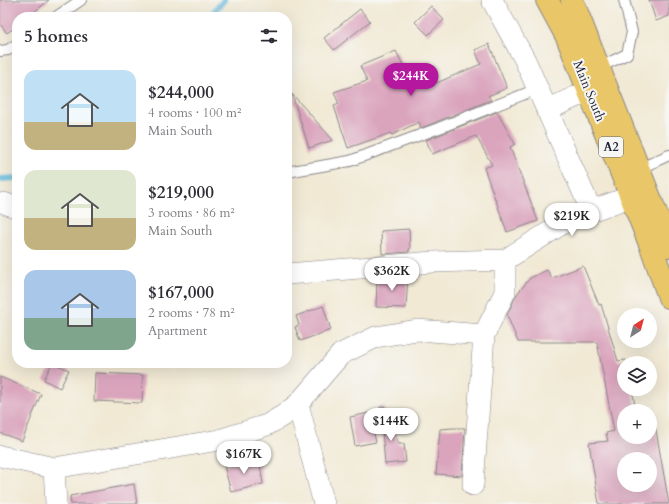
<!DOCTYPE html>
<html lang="en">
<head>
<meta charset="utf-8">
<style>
  :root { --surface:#fff; --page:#f7f7f7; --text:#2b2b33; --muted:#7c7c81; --accent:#b5179e }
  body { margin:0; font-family:Cardo,serif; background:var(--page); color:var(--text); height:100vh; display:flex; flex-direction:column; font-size:15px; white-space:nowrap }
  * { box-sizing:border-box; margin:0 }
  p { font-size:13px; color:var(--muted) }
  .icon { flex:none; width:22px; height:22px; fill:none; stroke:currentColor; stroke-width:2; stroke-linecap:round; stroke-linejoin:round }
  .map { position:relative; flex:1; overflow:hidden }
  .drawer { position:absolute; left:12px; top:12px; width:280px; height:356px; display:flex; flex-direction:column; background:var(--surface); border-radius:16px; box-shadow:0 4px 16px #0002 }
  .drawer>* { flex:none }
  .needle { width:26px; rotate:36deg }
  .buttons { position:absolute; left:617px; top:308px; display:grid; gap:8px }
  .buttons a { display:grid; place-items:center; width:40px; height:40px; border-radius:50%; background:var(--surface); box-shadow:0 4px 16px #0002; font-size:20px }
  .price { position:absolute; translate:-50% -34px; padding:0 9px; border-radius:14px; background:#fff; color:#222; font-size:13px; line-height:26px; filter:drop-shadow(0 1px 2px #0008) }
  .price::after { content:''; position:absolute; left:50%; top:24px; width:12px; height:9px; margin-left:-6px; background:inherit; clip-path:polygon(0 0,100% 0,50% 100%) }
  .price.selected { background:var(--accent); color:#fff }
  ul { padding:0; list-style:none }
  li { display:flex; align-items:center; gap:12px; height:100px; padding:0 12px }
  li span { display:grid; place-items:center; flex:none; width:112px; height:80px; border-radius:12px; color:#555 }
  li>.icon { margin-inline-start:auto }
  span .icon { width:48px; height:48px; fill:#fffc; stroke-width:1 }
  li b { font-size:17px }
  h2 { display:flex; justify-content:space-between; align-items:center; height:48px; padding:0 12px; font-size:17px }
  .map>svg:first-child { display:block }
</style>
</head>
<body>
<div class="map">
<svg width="669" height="504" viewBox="0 0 669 504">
  <rect width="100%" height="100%" fill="#f6f6f2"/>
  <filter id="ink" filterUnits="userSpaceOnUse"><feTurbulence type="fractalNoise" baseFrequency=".025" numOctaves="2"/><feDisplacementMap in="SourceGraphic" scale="8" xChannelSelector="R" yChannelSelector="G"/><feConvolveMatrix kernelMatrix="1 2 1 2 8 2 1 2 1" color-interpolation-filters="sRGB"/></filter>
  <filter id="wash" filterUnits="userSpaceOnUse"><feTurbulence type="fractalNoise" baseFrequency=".012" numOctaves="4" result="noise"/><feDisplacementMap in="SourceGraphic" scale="16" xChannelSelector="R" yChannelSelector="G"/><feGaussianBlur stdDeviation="0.9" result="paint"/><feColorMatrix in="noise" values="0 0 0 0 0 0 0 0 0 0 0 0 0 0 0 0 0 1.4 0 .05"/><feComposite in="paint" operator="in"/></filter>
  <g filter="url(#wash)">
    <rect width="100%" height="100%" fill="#f1e9d4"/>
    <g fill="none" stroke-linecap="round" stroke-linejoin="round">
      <path stroke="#5db7db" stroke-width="6" d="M209 17 224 0
        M0 179 17 178"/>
    </g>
    <g id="blocks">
      <path fill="#daa4bd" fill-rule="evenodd" d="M0 0H49L28 17H17V26L7 33 0 24Z
        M649 0H669V16L656 21Z
        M431 6 444 20 428 35 415 22Z
        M360 9 370 21 334 50 324 38Z
        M489 44 507 88 488 96 491 100 421 128 419 122 392 135 391 133 348 148 334 106 339 104 334 92 367 81 360 66 396 51 409 77 421 72 427 87 481 64 475 50Z
        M292 94 333 140 309 148Z
        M497 112 515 144 510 147 538 221 507 232 484 168 492 165 476 136 432 154 426 140Z
        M409 229 410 249H409V252L382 254 381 231Z
        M583 266 599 305 601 304 618 361 626 360 627 363H624V389H632L636 411H624V437H650V420L654 419 669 504H599L589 443 608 441 606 433 614 431 597 342H518L507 315 517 294 530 278 547 270 552 278ZM624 459H650V485H624Z
        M408 276 406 308 376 307 377 279Z
        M323 306 331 330 300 341 295 327 299 325 296 316Z
        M52 363 69 370 60 388 44 380Z
        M95 373 143 375 142 403 94 401Z
        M0 377 41 394 22 441 0 433Z
        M384 406 399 444H404L406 462 385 464 380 407Z
        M369 413 376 442 355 446 350 417Z
        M453 428H465L462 476 436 474 440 429Z
        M259 457 263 484 231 492 224 466Z
        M134 484 137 504H71L70 496Z"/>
    </g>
  </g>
  <g filter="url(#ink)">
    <use href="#blocks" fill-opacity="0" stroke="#8a8688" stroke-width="1"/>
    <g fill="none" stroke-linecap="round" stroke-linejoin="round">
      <g stroke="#8a8688" stroke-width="12">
        <path id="lane" d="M56 17 81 0
          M0 51 8 50 17 44
          M598 68 627 54 632 32 624 0
          M639 169 669 155
          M287 172 350 161 439 128 537 89"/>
      </g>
      <g stroke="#8a8688" stroke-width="22">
        <path id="street" d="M492 0 525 60 591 210
          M547 110 588 91
          M4 203 17 208
          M287 274 433 262 505 260 573 217 630 197
          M298 404 324 504
          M0 456 54 468 219 440 267 425 284 415 298 404 341 354 376 337 417 330 484 335
          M54 468 56 504
          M473 485 484 335 505 292V260"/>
      </g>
      <g stroke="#8a8688" stroke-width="24">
        <path id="primary" d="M547 0 567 37 652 249 669 297
          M572 0 669 246"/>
      </g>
      <use href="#lane" stroke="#fff" stroke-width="10"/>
      <use href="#street" stroke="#fff" stroke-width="21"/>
      <use href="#primary" stroke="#e9c769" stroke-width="22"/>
    </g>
  </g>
  <g text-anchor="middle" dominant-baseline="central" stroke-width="4" stroke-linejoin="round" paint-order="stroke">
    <rect fill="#f6f6f2" stroke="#626272" stroke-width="1" x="599" y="137" width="24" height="20" rx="3"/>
    <g font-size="12" font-weight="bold" fill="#22223b">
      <text x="611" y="147">A2</text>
    </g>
    <g font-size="13" fill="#22223b" stroke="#f6f6f2">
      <text transform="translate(589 91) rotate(68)">Main South</text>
    </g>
  </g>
</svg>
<div class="buttons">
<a><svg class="needle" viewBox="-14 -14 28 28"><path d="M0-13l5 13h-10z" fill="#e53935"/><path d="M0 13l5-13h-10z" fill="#7c7c81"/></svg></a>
<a><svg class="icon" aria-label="layers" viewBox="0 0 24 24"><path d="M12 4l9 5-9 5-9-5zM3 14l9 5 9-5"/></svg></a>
<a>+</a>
<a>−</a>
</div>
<b class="price selected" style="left:411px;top:97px">$244K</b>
<b class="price" style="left:572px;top:237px">$219K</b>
<b class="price" style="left:392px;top:292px">$362K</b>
<b class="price" style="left:391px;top:442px">$144K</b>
<b class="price" style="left:244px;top:475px">$167K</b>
<section class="drawer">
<h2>5 homes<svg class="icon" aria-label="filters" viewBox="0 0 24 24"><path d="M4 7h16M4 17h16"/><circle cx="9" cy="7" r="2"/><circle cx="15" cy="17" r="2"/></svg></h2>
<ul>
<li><span style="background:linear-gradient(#bfe0f5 65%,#c2b280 0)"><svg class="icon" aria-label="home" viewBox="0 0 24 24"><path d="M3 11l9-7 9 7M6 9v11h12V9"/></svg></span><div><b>$244,000</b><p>4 rooms · 100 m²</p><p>Main South</p></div></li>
<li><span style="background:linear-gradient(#dfe7d0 60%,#c2b280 0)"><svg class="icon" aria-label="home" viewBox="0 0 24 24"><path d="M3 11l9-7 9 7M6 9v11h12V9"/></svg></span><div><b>$219,000</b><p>3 rooms · 86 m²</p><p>Main South</p></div></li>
<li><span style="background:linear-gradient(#a9c7e8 60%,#7fa58c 0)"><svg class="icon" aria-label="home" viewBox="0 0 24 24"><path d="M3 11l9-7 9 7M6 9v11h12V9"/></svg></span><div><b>$167,000</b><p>2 rooms · 78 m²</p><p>Apartment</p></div></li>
</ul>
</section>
</div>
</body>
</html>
